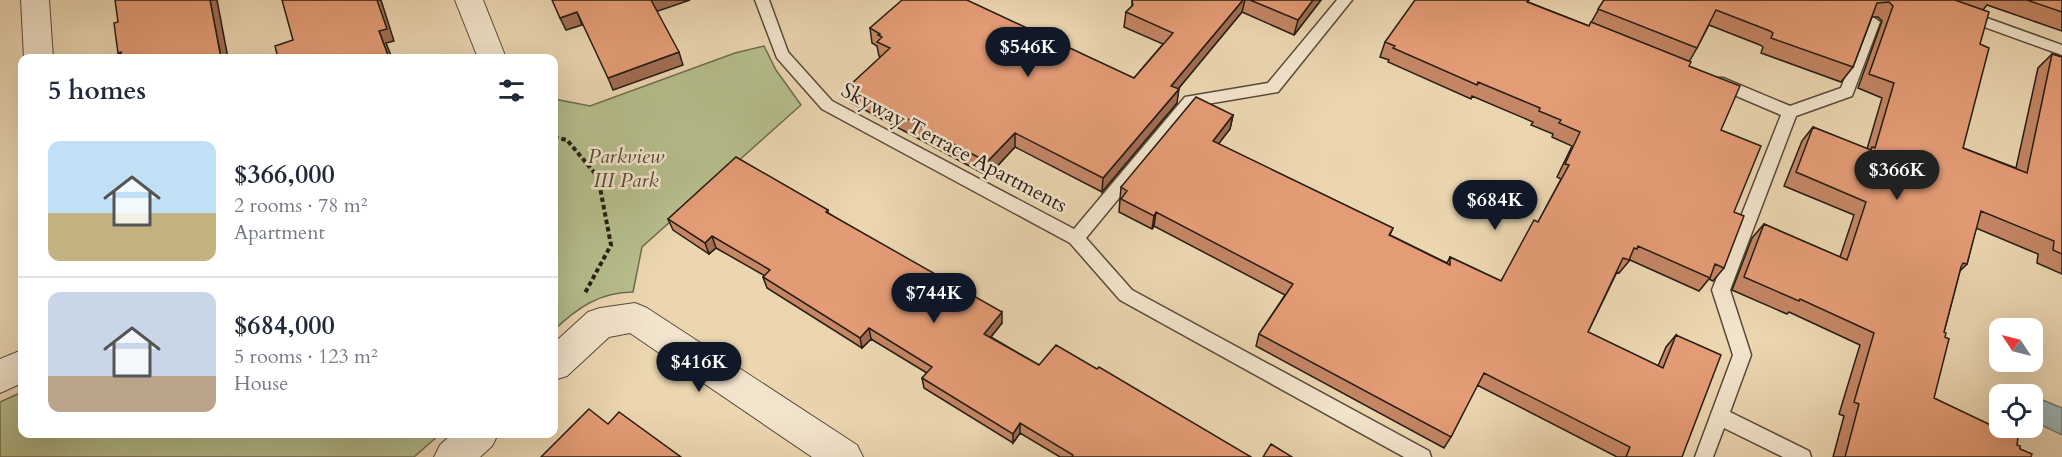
<!DOCTYPE html>
<html lang="en">
<head>
<meta charset="utf-8">
<style>
  :root { --surface:#fff; --page:#f2f2f3; --text:#1f2937; --muted:#747a83; --line:#e0e1e3; --accent:#111827 }
  body { margin:0; font-family:Cardo,serif; background:var(--page); color:var(--text); height:100vh; display:flex; flex-direction:column; font-size:22px; white-space:nowrap }
  * { box-sizing:border-box; margin:0 }
  p { font-size:20px; color:var(--muted) }
  .icon { flex:none; width:33px; height:33px; fill:none; stroke:currentColor; stroke-width:2; stroke-linecap:round; stroke-linejoin:round }
  .map { position:relative; flex:1; overflow:hidden }
  .drawer { position:absolute; left:18px; top:54px; width:540px; height:384px; display:flex; flex-direction:column; background:var(--surface); border-radius:12px; box-shadow:0 6px 24px #0002 }
  .drawer>* { flex:none }
  .needle { width:39px; rotate:305deg }
  .controls { position:absolute; left:1989px; top:318px; display:grid; gap:12px }
  .controls a { display:grid; place-items:center; width:54px; height:54px; border-radius:12px; background:var(--surface); box-shadow:0 6px 24px #0002; font-size:30px }
  .price { position:absolute; translate:-50% -51px; padding:0 14px; border-radius:21px; background:var(--accent); color:#fff; font-size:20px; line-height:39px; filter:drop-shadow(0 2px 3px #0008) }
  .price::after { content:''; position:absolute; left:50%; top:36px; width:18px; height:14px; margin-left:-9px; background:inherit; clip-path:polygon(0 0,100% 0,50% 100%) }
  .price.selected { background:#222; color:#fff }
  ul { padding:0; list-style:none }
  li { display:flex; align-items:center; gap:18px; height:150px; padding:0 30px }
  li+li { border-top:2px solid var(--line) }
  li span { display:grid; place-items:center; flex:none; width:168px; height:120px; border-radius:12px; color:#555 }
  li>.icon { margin-inline-start:auto }
  span .icon { width:72px; height:72px; fill:#fffc; stroke-width:1 }
  li b { font-size:26px }
  h2 { display:flex; justify-content:space-between; align-items:center; height:72px; padding:0 30px; font-size:26px }
  .map>svg:first-child { display:block }
</style>
</head>
<body>
<div class="map">
<svg width="2062" height="457" viewBox="0 0 2062 457">
  <rect width="100%" height="100%" fill="#ebd6b0"/>
  <filter id="stains"><feTurbulence type="fractalNoise" baseFrequency=".00333" numOctaves="4"/><feColorMatrix values="0 0 0 0 .2 0 0 0 0 .09 0 0 0 0 .02 0 0 0 .5 -.17"/></filter>
  <radialGradient id="worn" r=".72"><stop offset=".6" stop-color="#630" stop-opacity="0"/><stop offset="1" stop-color="#630" stop-opacity=".3"/></radialGradient>
  <path fill="#b6be8c" stroke="#6e6d50" stroke-width="1.5" d="M764 46 776 70 801 105 642 247 633 292C600 292 577 308 554 330V99L590 106 735 53Z
    M22 392V434H440L414 457H0V402Z"/>
  <path fill="#9db6b7" stroke="#6e7875" stroke-width="1.5" d="M2033 396 2062 408V435L2033 421Z"/>
  <g fill="none" stroke-linecap="round" stroke-linejoin="round">
    <g stroke="#584a3a" stroke-width="3">
      <path id="service" d="M755 0H769L788 52 832 101 1074 229 1185 97 1268 83 1337 0H1352L1278 92 1195 106 1086 238 1132 290 1429 451 1431 457H1404L1120 300 1070 243 822 109 777 58Z
        M1916 0H1937L2062 45V55L1918 3Z
        M1873 17 1880 22 1852 96 1796 116 1730 290 1751 355 1730 412 1809 451 1811 457H1783L1724 428 1713 457H1695L1733 355 1712 290 1781 115 1713 86 1711 82 1713 78H1723L1790 106 1841 88 1866 22Z"/>
    </g>
    <g stroke="#584a3a" stroke-width="2">
      <path id="minor" d="M21 0H49L53 58H24Z
        M455 0H483L506 58H478Z
        M635 303 647 308 857 445 863 457H812L630 333 609 337 567 376 554 380V343L588 312 600 308Z
        M22 350V383L0 393V359Z
        M452 434H498L492 446 480 457H434L440 445Z"/>
    </g>
    <path stroke="#271c13" stroke-width="4" stroke-dasharray="4.5 3" stroke-linecap="butt" d="M554 137 567 140 598 177 611 245 585 293"/>
    <use href="#service" fill="#f2e4cc" fill-rule="evenodd"/>
    <use href="#minor" fill="#f2e4cc" fill-rule="evenodd"/>
  </g>
  <path fill="#c48665" stroke="#271c13" stroke-width="1.5" d="M1133 0H1321L1294 35 1242 12 1178 89 1177 103 1102 192 1015 147 988 176 850 102 848 87 881 57 879 56 877 46 872 43 870 28 1134 78 1163 44 1124 27 1126 12 1132 6V1Z
    M1529 0 1528 2 1589 26 1604 0H2062V31L1987 5 1983 10 1980 44 1963 148 2016 168 2038 68 2052 54 2062 57V274L2037 263 2038 254 1976 228 1967 264 1960 271 1944 332 1934 398 2017 445 2020 449 2031 457H1833L1844 416 1839 414 1860 345 1789 312 1787 314 1732 290 1752 238 1764 224 1840 257 1854 215 1784 186 1802 141 1813 127 1867 149 1882 98 1858 88 1882 21 1878 17H1872L1853 67 1841 82 1761 53 1763 47 1760 45 1709 25 1697 48 1689 62V66L1721 130 1734 212 1724 268 1713 281 1709 279 1699 291 1630 260 1619 273 1617 272 1588 332 1658 366 1666 347 1676 335 1682 457H1617L1477 385 1451 437 1444 448 1256 346 1259 334 1285 295 1154 226 1152 229 1119 212 1121 187 1233 115 1230 129 1218 144 1393 228 1390 235 1447 263 1450 257 1501 281 1538 222 1561 179 1557 177 1572 146 1552 137 1553 134 1531 125 1533 122 1472 96 1471 99 1388 62 1389 60 1380 57 1385 42Z
    M828 210V213L1002 323 991 337 1039 365 1251 457H1060L1020 433 1013 443 924 388 922 378 927 373 871 339 862 348 767 288 763 277 765 276 716 248 709 254 673 230 668 219Z"/>
  <path fill="#a06d53" stroke="#271c13" stroke-width="1.5" d="M210 0H217L228 58H221Z
    M377 0H381L394 41 386 43 392 58H389L379 31Z
    M651 0H690L655 12Z
    M1243 0H1245L1242 12 1169 100 1171 86Z
    M1313 0H1321L1294 35 1298 20Z
    M577 12 582 25 566 30 560 18Z
    M679 52 683 65 613 90 608 78Z
    M1179 89 1177 103 1102 192 1103 178Z
    M1233 115 1230 129 1210 155 1213 141Z
    M1015 133V147L988 176 987 162Z
    M1156 212 1154 226 1152 229 1154 216Z
    M712 236 716 248 709 254 705 243Z
    M1002 312V323L985 344 984 334Z
    M869 328 871 339 862 348 860 338Z
    M1020 423V433L1013 443V434Z"/>
  <path fill="#e49c76" stroke="#271c13" stroke-width="1.5" d="M115 0H210L221 58H122L121 52 118 53 114 23 118 22Z
    M282 0H377L387 29 379 31 389 58H278L275 46 293 40Z
    M552 0H651L679 52 608 78 577 12 560 18Z
    M902 0H967L1134 78 1173 33 1126 12 1133 5 1132 1 1133 0H1243L1171 86 1179 89 1103 178 1015 133 987 162 848 87 890 48 877 42 882 37 878 35 880 34 870 28Z
    M1250 0H1313L1298 20Z
    M1415 0H1529L1527 2 1589 26 1591 22 1691 62 1689 66 1740 86 1721 130 1761 146 1734 212 1744 216 1724 268 1715 264 1710 278 1638 246 1637 249 1634 248 1629 260 1623 258 1588 332 1663 368 1676 335 1721 355 1682 457H1626L1630 447 1484 373 1451 437 1259 334 1293 284 1156 212 1154 216 1121 199 1127 191 1121 187 1196 97 1233 115 1213 141 1393 228 1389 235 1450 265V257L1501 281 1534 220 1538 222 1569 165 1565 164 1580 132 1559 123 1561 120 1539 111 1540 108 1478 82 1477 85 1393 48 1395 46 1385 42Z
    M1604 0H1955L1989 12 1980 44 1989 48 1963 148 2027 173 2052 54 2062 57V254L2053 250 2054 241 1981 211 1967 264 1963 263 1961 267 1944 332 1946 333 1945 337 1949 339 1934 398 2018 438 2017 445 2020 446V449L2032 454 2031 457H1845L1859 404 1854 402 1874 333 1800 299 1799 301 1744 277 1764 224 1847 260 1866 202 1796 172 1813 127 1871 150 1872 147 1875 148 1894 83 1869 74 1893 6 1889 2 1877 3 1853 67 1771 38 1773 33 1770 31 1716 10 1697 48 1598 9Z
    M2027 0H2062V12Z
    M736 157 828 210 826 212 1002 312 984 334 1039 365 1056 345 1097 369 1099 367 1251 457H1072L1073 455 1020 423 1013 434 922 378 932 367 869 328 860 338 763 277 770 270 712 236 705 243 668 219Z
    M589 409 608 424 619 412 681 457H541Z
    M1271 444 1292 457H1263Z"/>
  <g text-anchor="middle" dominant-baseline="central" stroke-width="5" stroke-linejoin="round" paint-order="stroke">
    <g font-size="21" fill="#271c13" stroke="#f2e4cc">
      <text transform="translate(954 148) rotate(28)">Skyway Terrace Apartments</text>
    </g>
    <g font-size="21" font-style="italic" fill="#524d37" stroke="#f2e4cc">
      <text x="626" y="156">Parkview<tspan x="626" dy="24">III Park</tspan></text>
    </g>
  </g>
  <rect width="100%" height="100%" filter="url(#stains)"/>
  <rect width="100%" height="100%" fill="url(#worn)"/>
</svg>
<div class="controls">
<a><svg class="needle" viewBox="-14 -14 28 28"><path d="M0-13l5 13h-10z" fill="#e53935"/><path d="M0 13l5-13h-10z" fill="#747a83"/></svg></a>
<a><svg class="icon" aria-label="locate" viewBox="0 0 24 24"><circle cx="12" cy="12" r="6"/><path d="M12 2v4M12 18v4M2 12h4M18 12h4"/></svg></a>
</div>
<b class="price" style="left:1028px;top:78px">$546K</b>
<b class="price selected" style="left:1897px;top:201px">$366K</b>
<b class="price" style="left:1495px;top:231px">$684K</b>
<b class="price" style="left:934px;top:324px">$744K</b>
<b class="price" style="left:699px;top:393px">$416K</b>
<section class="drawer">
<h2>5 homes<svg class="icon" aria-label="filters" viewBox="0 0 24 24"><path d="M4 7h16M4 17h16"/><circle cx="9" cy="7" r="2"/><circle cx="15" cy="17" r="2"/></svg></h2>
<ul>
<li><span style="background:linear-gradient(#bfe0f5 60%,#c2b280 0)"><svg class="icon" aria-label="home" viewBox="0 0 24 24"><path d="M3 11l9-7 9 7M6 9v11h12V9"/></svg></span><div><b>$366,000</b><p>2 rooms · 78 m²</p><p>Apartment</p></div></li>
<li><span style="background:linear-gradient(#c9d6e8 70%,#b9a48a 0)"><svg class="icon" aria-label="home" viewBox="0 0 24 24"><path d="M3 11l9-7 9 7M6 9v11h12V9"/></svg></span><div><b>$684,000</b><p>5 rooms · 123 m²</p><p>House</p></div></li>
</ul>
</section>
</div>
</body>
</html>
